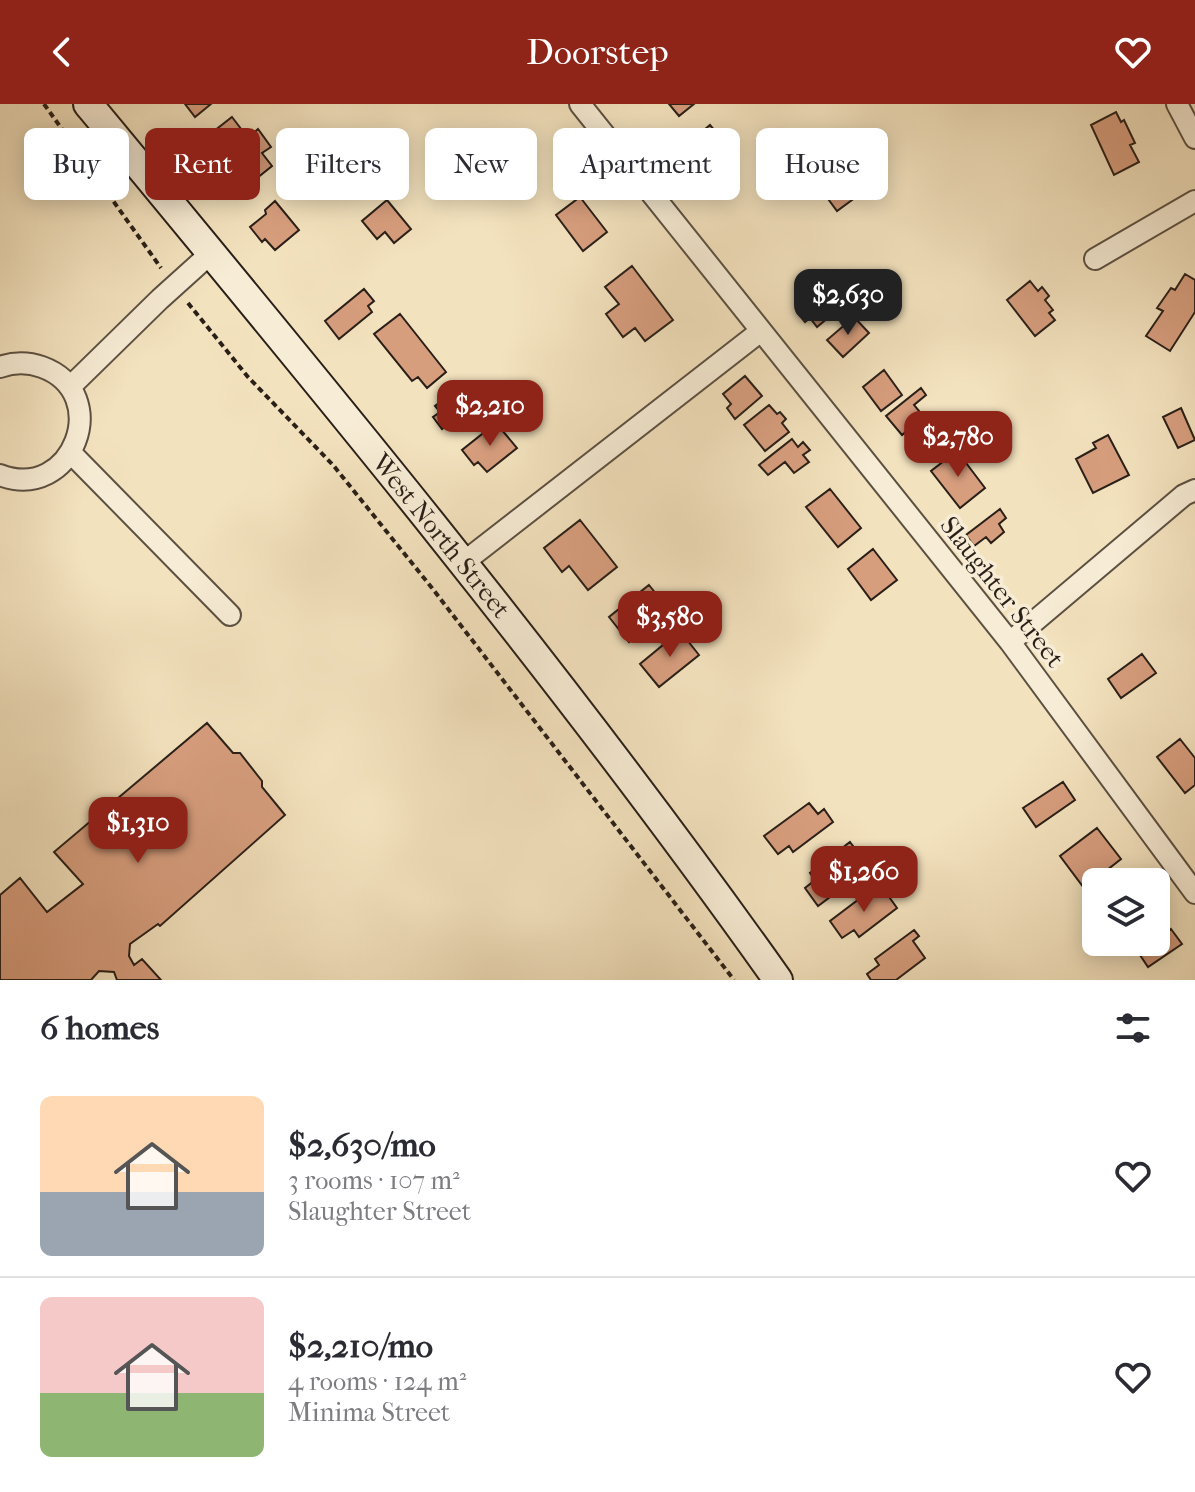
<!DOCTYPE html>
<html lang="en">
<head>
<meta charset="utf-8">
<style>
  :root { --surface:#fff; --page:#f2f2f3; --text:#2b2b33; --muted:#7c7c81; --line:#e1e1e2; --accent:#8f2418 }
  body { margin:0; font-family:"IM FELL French Canon",serif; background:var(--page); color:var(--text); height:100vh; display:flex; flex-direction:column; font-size:30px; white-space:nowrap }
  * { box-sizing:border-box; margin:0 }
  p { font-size:26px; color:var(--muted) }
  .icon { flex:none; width:44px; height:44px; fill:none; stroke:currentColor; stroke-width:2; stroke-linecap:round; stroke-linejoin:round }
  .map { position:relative; height:876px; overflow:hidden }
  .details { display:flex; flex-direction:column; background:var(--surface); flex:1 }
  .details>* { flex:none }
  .banner { position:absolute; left:24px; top:24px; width:1148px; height:72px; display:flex; gap:16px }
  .fabs { position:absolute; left:1082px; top:764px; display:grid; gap:16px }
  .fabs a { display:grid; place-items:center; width:88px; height:88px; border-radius:12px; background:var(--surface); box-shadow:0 4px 20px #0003; font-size:40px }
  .price { position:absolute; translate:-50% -68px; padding:0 18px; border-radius:16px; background:var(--accent); color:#fff; font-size:26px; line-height:52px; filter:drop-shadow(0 2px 4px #0008) }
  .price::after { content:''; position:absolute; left:50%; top:48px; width:24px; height:18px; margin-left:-12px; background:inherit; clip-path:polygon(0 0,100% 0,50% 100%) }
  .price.active { background:#222; color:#fff }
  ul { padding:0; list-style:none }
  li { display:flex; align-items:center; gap:24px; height:200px; padding:0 40px }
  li+li { border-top:2px solid var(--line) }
  li span { display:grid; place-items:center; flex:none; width:224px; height:160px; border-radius:12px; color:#555 }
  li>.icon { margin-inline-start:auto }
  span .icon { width:96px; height:96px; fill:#fffc; stroke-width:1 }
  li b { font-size:34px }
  h2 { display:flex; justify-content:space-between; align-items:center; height:96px; padding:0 40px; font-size:34px }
  .pill { padding:0 28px; border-radius:12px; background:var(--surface); box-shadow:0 4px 20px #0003; font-size:28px; line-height:72px }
  .pill.active { background:var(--accent); color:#fff }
  header { display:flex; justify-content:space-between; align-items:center; height:104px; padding:0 40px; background:var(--accent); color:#fff; font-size:36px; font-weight:600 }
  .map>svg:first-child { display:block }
</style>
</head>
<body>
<header><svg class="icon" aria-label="back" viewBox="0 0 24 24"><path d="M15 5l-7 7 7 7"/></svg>Doorstep<svg class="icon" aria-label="heart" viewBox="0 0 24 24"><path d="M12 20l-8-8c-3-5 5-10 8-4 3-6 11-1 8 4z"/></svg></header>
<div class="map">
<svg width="1195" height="876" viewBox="0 0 1195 876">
  <rect width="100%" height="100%" fill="#f3e2be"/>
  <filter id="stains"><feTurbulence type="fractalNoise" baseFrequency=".0025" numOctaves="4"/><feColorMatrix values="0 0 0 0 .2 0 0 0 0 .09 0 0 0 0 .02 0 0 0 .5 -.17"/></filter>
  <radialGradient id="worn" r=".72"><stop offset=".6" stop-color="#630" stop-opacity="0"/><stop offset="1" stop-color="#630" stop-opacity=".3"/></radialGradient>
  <path fill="#d79e7e" stroke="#291f18" stroke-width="2" d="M185 0H211L195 13Z
    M669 0H694L679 12Z
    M1116 8 1121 18 1124 16 1135 39 1130 41 1139 58 1114 71 1091 21Z
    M232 13 248 34 258 25 271 43 262 49 272 62 246 83 214 43 217 41 209 31Z
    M710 21 720 33 714 38 731 59 707 78 680 46Z
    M831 52 860 90 837 107 809 69Z
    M580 93 607 128 583 147 556 111Z
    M387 96 411 125 394 139 385 128 377 135 362 117Z
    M275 97 299 126 275 146 265 135 262 138 250 123 266 110 265 106Z
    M632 162 673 216 645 237 635 224 623 233 606 210 619 200 605 183Z
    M1185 170 1195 176V208L1170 247 1146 232 1163 207 1157 204 1171 184 1175 186Z
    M821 177 834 193 839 188 847 198 817 223 810 214 805 218 797 208 801 204 796 198Z
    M1030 177 1038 187 1042 183 1049 192 1045 196 1053 206 1049 209 1055 216 1035 232 1007 196Z
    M364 185 374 197 368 202 372 208 339 235 325 217Z
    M400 210 446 268 427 284 418 273 412 277 374 230Z
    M854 213 869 229 843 253 827 236Z
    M884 266 902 291 881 307 863 283Z
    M745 272 762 292 735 315 727 304 731 300 723 290Z
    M460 283 477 304 453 324 449 319 442 325 433 313 440 308 435 302Z
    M921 284 926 291 914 301 924 313 902 331 886 312Z
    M769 301 777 310 780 308 786 315 782 319 789 328 765 347 744 321Z
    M1181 304 1195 336 1178 344 1163 313Z
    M496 319 517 344 487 368 478 358 474 361 462 346Z
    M1108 331 1129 371 1093 389 1076 355 1096 344 1093 339Z
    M792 335 798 343 803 338 810 346 803 351 809 358 794 369 785 358 768 371 759 361Z
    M957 347 985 384 960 404 931 367Z
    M830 385 861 424 838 443 806 403Z
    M1000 405 1006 414 999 420 1004 428 991 439 986 433 974 442 966 431Z
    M580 416 617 463 588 486 569 462 562 468 544 444Z
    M873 445 897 476 871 496 848 465Z
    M649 481 669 506 629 538 609 513Z
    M680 527 699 551 659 583 640 560Z
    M1142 550 1156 569 1121 594 1108 575Z
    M207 619 233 649H240L262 677V683L285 711 160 822 158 820 130 840 129 852 134 861 142 855 161 876H117L114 868 99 867 91 876H0V791L20 774 47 808 83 780 54 748Z
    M1180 635 1195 654V681L1185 689 1157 653Z
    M1063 678 1075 696 1036 723 1023 704Z
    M809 699 818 710 824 705 833 718 793 748 789 742 778 750 764 732Z
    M1097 724 1121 755 1084 784 1060 752Z
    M850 738 862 754 854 759 862 769 818 802 805 784 815 776 810 769Z
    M875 783 882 793 887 790 897 804 859 833 854 826 842 834 830 817Z
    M1171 825 1182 840 1148 863 1138 848Z
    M914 826 919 832 913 837 925 854 896 876H871L867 870 879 861 875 855Z
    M1112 838H1131L1119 847Z"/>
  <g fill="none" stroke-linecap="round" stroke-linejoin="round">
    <g stroke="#5c5042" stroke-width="24">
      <path id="street" d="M580 0 1010 538 1195 789
        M1177 0 1195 34
        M1095 155 1195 97
        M0 263C14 258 28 258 42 263 114 289 73 399 0 371
        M70 283 160 195 211 149
        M71 349 230 511
        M464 458 761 227
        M1010 538 1184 391 1195 386"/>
    </g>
    <g stroke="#291f18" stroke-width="32">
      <path id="secondary" d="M88 0C325 286 563 573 778 876"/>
    </g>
    <path stroke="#291f18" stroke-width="4" stroke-dasharray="6 4" stroke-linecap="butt" d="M44 0 161 164
      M188 199 248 273 333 361 432 484 734 876"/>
    <use href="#street" stroke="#f7ecd5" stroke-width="20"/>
    <use href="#secondary" stroke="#f7ecd5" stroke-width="28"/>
  </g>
  <g text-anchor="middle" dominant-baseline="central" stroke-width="7" stroke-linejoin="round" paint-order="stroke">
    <g font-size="26" fill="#291f18" stroke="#f7ecd5">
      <text transform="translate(441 432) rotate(51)">West North Street</text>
      <text transform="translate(1002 488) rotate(52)">Slaughter Street</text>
    </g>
  </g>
  <rect width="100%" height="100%" filter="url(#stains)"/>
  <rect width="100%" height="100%" fill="url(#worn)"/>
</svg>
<div class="fabs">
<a><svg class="icon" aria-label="layers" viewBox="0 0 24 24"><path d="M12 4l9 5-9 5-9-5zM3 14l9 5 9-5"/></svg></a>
</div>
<b class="price active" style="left:848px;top:233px">$2,630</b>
<b class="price" style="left:490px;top:344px">$2,210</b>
<b class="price" style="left:958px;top:375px">$2,780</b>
<b class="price" style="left:670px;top:555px">$3,580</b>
<b class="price" style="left:138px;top:761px">$1,310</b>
<b class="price" style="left:864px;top:810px">$1,260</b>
<div class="banner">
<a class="pill">Buy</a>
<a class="pill active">Rent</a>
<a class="pill">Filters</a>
<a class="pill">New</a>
<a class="pill">Apartment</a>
<a class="pill">House</a>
</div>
</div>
<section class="details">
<h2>6 homes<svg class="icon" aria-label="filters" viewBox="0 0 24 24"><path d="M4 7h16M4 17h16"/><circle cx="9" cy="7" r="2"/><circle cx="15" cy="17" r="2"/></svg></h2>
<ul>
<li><span style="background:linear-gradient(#ffd9b3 60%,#9aa5b1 0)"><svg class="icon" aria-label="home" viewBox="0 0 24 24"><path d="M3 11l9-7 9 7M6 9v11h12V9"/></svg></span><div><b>$2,630/mo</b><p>3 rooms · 107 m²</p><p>Slaughter Street</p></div><svg class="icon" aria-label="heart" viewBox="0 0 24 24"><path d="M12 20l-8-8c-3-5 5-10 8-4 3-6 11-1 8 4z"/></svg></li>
<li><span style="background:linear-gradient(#f6c9c9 60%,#8fb573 0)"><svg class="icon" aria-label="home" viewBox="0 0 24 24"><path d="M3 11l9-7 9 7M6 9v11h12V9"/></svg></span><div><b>$2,210/mo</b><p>4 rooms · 124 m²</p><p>Minima Street</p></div><svg class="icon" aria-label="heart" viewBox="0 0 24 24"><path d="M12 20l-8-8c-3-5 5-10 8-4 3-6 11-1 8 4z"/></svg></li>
</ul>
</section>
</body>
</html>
